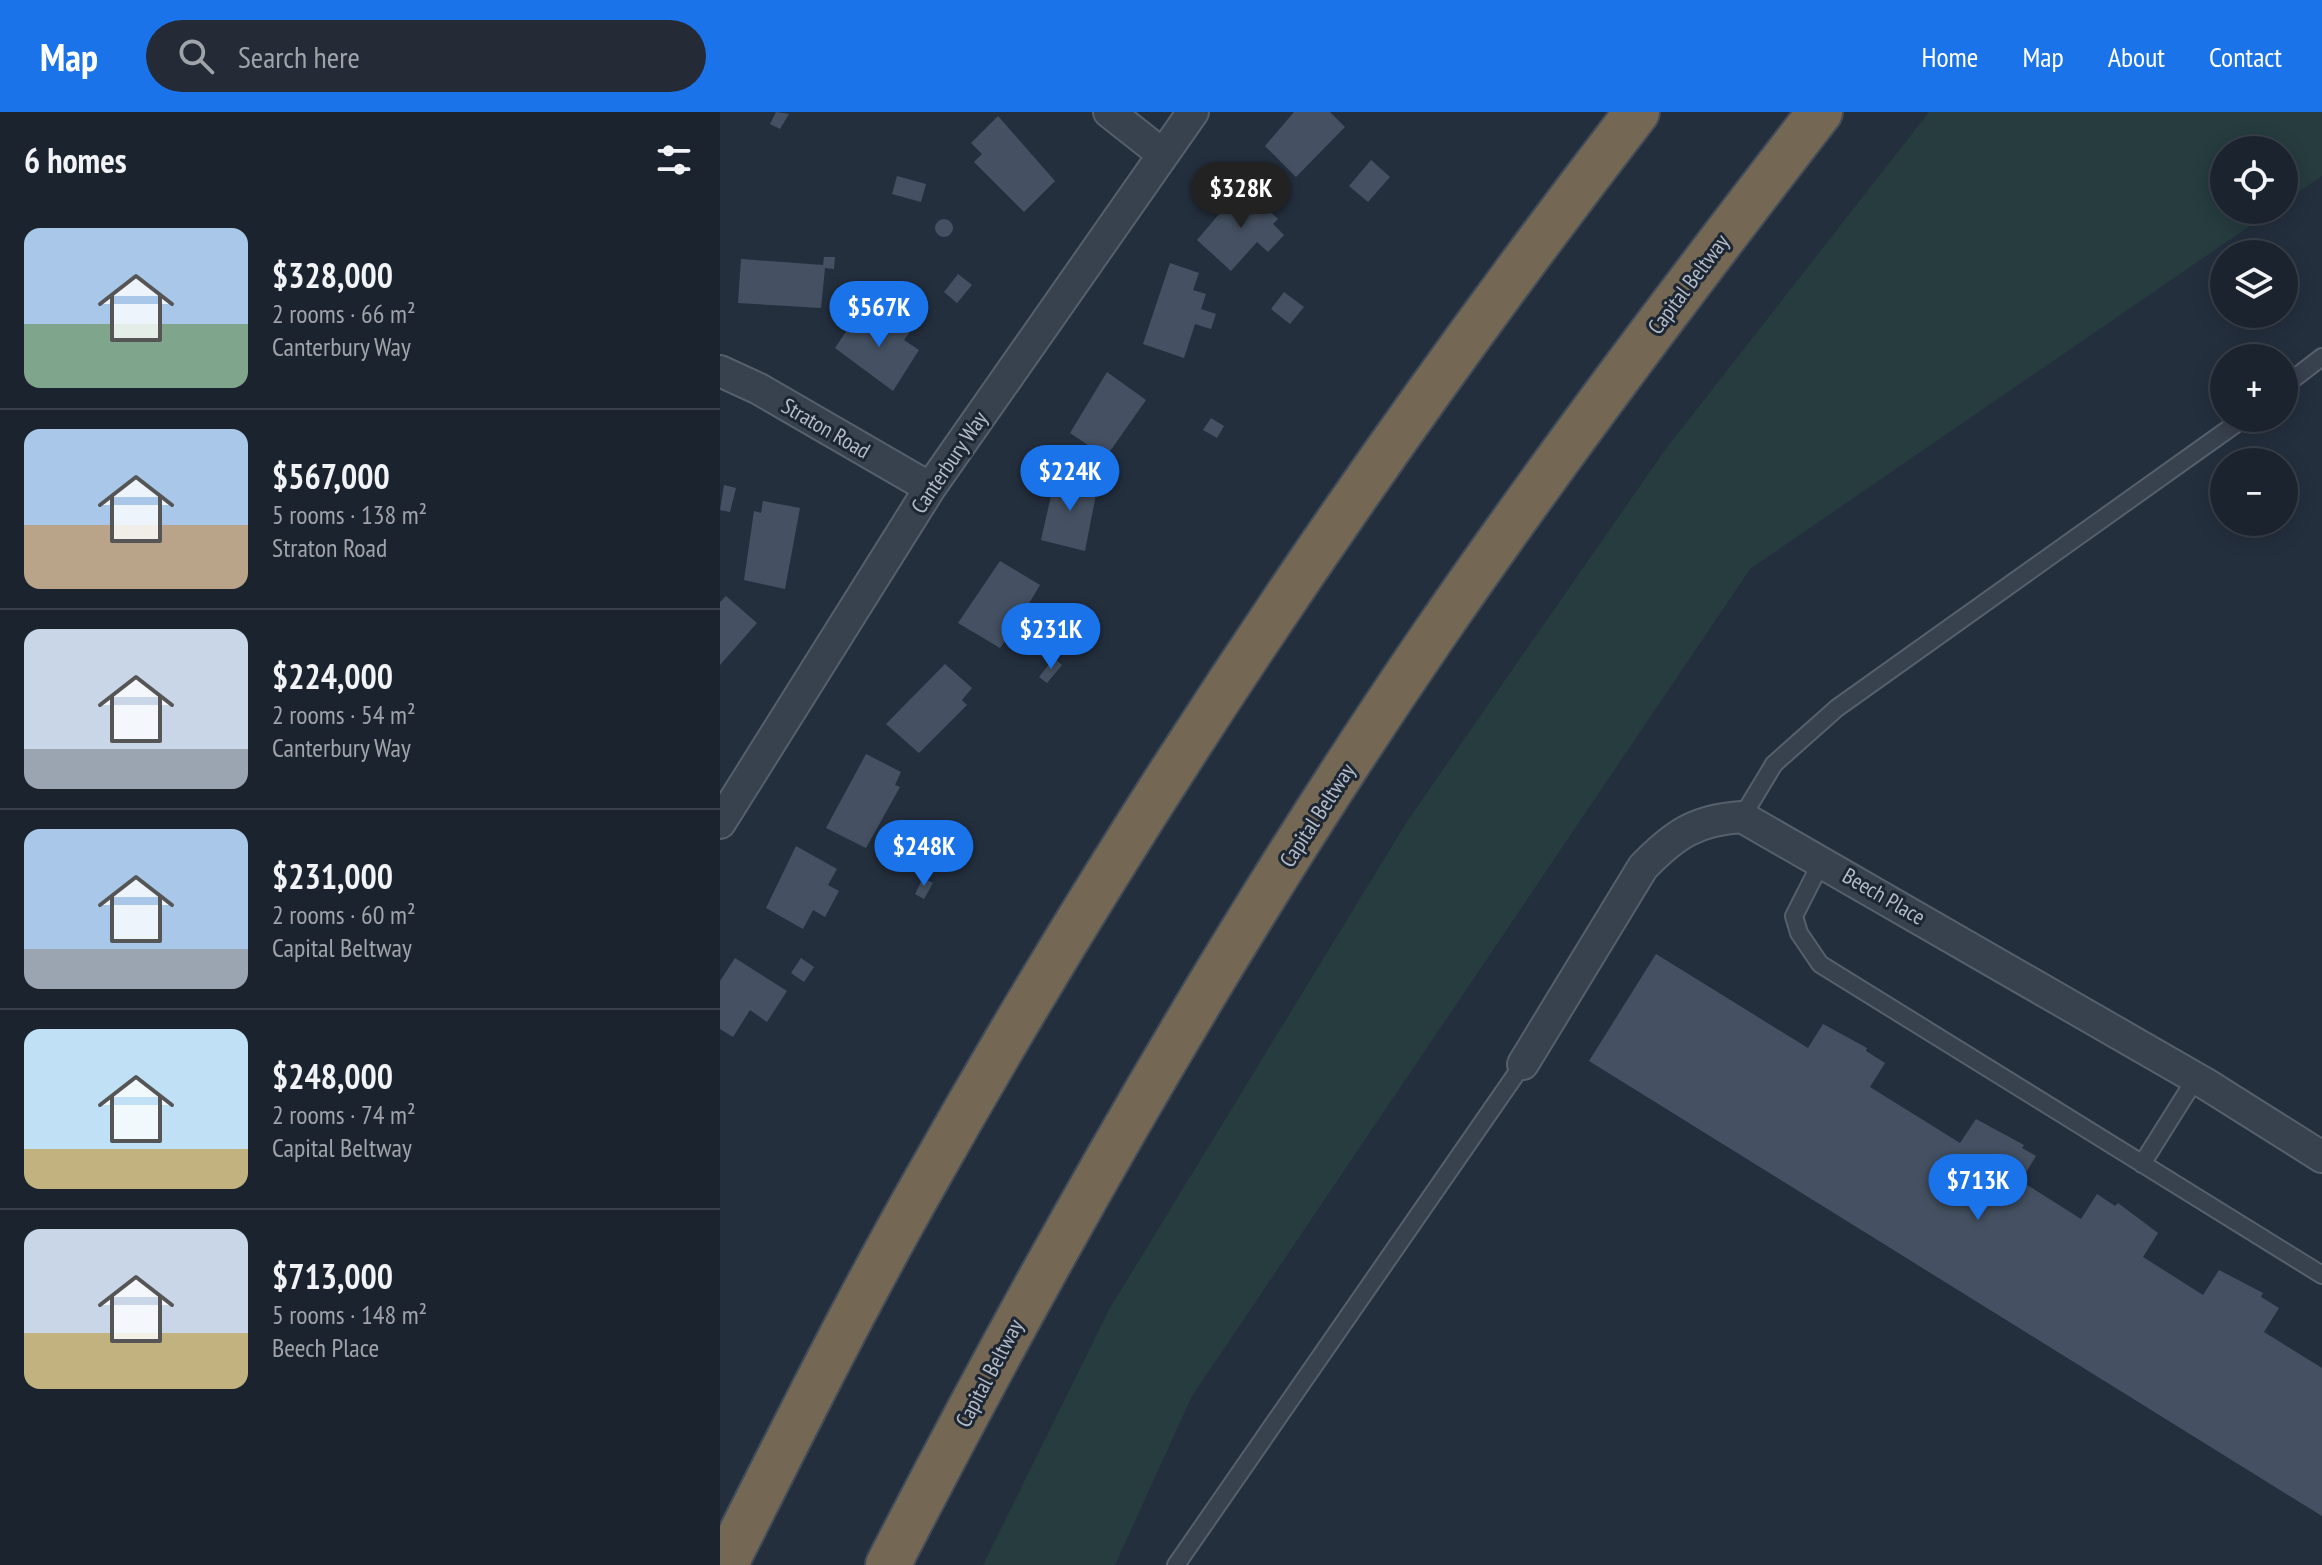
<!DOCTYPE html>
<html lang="en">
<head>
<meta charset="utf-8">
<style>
  :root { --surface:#1b232e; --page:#242b36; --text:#f1f3f6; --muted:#a0a4aa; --line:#39404a; --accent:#1a73e8 }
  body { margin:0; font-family:"PT Sans Narrow",sans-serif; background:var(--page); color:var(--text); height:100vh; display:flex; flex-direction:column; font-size:30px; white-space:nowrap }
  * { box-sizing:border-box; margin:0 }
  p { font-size:26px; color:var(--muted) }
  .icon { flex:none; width:44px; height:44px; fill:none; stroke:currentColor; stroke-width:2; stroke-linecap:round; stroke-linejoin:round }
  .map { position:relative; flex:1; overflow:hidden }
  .side { display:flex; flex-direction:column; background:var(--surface); width:720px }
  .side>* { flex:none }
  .fabs { position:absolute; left:1490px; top:24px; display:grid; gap:16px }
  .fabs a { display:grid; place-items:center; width:88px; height:88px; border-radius:50%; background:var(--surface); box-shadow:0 4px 20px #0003,0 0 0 2px var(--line); font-size:40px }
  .price { position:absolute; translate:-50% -68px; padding:0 18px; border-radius:28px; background:var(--accent); color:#fff; font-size:26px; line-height:52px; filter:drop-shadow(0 2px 4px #0008) }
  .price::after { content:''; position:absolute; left:50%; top:48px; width:24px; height:18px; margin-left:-12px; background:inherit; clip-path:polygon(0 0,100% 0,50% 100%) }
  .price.current { background:#222; color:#fff }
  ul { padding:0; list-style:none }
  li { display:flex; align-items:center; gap:24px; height:200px; padding:0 24px }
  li+li { border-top:2px solid var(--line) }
  li span { display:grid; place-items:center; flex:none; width:224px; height:160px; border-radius:16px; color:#555 }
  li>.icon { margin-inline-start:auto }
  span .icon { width:96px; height:96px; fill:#fffc; stroke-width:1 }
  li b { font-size:34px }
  h2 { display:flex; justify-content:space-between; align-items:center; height:96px; padding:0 24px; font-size:34px }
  header { display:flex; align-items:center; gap:48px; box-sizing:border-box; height:112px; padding:0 40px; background:var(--accent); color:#fff }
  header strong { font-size:38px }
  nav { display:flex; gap:44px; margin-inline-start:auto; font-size:28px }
  .search { width:560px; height:72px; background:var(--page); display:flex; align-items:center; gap:20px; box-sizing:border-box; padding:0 28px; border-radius:44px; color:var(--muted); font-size:30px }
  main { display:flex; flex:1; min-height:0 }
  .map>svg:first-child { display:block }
</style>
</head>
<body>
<header>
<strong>Map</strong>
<div class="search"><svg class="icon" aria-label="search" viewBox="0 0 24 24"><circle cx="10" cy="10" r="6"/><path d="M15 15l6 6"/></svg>Search here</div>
<nav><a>Home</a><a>Map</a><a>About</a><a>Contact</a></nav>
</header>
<main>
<section class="side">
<h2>6 homes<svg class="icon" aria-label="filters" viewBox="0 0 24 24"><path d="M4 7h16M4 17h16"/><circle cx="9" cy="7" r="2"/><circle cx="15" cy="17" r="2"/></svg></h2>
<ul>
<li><span style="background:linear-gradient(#a9c7e8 60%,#7fa58c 0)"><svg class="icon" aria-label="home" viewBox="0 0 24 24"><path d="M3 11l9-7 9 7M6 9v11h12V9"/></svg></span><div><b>$328,000</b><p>2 rooms · 66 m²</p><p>Canterbury Way</p></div></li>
<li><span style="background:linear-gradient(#a9c7e8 60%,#b9a48a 0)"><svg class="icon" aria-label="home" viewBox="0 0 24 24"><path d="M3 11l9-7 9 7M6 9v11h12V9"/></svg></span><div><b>$567,000</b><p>5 rooms · 138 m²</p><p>Straton Road</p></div></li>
<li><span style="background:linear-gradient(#c9d6e8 75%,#9aa5b1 0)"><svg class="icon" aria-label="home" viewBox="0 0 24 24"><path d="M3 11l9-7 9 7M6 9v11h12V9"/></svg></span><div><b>$224,000</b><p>2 rooms · 54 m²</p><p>Canterbury Way</p></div></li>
<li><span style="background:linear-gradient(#a9c7e8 75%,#9aa5b1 0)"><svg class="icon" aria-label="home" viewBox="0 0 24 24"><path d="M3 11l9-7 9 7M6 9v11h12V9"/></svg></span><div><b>$231,000</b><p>2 rooms · 60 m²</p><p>Capital Beltway</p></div></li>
<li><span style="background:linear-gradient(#bfe0f5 75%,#c2b280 0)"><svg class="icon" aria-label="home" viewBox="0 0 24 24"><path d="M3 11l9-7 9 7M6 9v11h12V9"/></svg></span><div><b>$248,000</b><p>2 rooms · 74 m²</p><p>Capital Beltway</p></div></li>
<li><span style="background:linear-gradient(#c9d6e8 65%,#c2b280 0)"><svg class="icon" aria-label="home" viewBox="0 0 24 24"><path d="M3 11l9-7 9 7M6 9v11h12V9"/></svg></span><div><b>$713,000</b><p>5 rooms · 148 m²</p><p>Beech Place</p></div></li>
</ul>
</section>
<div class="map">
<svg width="1602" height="1453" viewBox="0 0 1602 1453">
  <rect width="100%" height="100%" fill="#242f3e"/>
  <path fill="#263c3f" d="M1209 0H1602V64L1564 90V38H1504V98H1553L1030 457 472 1284 395 1453H263L390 1196 688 708 945 338Z"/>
  <path fill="#455162" d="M56 0 69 2 60 17 50 12Z
    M574 0H610L625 15 576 65 545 34Z
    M278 4 335 69 304 100 254 50 262 42 251 31Z
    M651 48 670 65 648 90 629 74Z
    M177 64 206 72 201 90 172 82Z
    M523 74 558 107 553 112 564 123 548 140 537 130 511 159 477 128Z
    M215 116a9 9 0 1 1 18 0a9 9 0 1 1-18 0Z
    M104 145H115L114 157 105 156 101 196 18 191 21 147 103 153Z
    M450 151 479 161 473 178 486 182 481 197 496 202 491 217 475 212 464 246 423 232Z
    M238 162 252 173 237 191 224 180Z
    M564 180 584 195 570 212 551 197Z
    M139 200 167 218 175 206 192 217 184 228 199 238 173 279 115 236Z
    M387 260 426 288 386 345 350 321Z
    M491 306 504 314 497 326 483 318Z
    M336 362 378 372 365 439 321 428Z
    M4 373 16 376 10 400 0 398Z
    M43 389 80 396 65 477 24 468 34 399 41 401Z
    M280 449 320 473 302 503 310 507 298 527 290 522 280 536 238 511Z
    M6 484 37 511 0 553V490Z
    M334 546 342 553 327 571 319 565Z
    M225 552 252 576 242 588 247 593 199 641 166 612Z
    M146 642 181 660 175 673 180 675 146 736 106 716Z
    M76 734 117 757 108 773 119 779 105 805 93 798 83 817 46 796Z
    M203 766 213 771 204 787 195 782Z
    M936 842 1088 936 1103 912 1147 936 1146 939 1165 951 1150 975 1240 1031 1256 1007 1304 1033 1302 1036 1316 1044 1301 1069 1361 1107 1377 1082 1395 1094 1398 1091 1438 1121 1423 1145 1483 1183 1499 1158 1543 1181 1541 1185 1559 1196 1544 1220 1602 1256V1404L869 949Z
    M15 846 67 879 47 910 30 898 13 925 0 917V869Z
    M81 846 94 855 84 870 71 861Z"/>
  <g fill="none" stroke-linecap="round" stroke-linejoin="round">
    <g stroke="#565f6c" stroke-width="20">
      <path id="service" d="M1564 274 1602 245
        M1022 705 1054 652 1117 596 1524 306
        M1102 749 1074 804 1079 821 1100 852 1602 1163
        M1422 1052 1476 966
        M456 1453 803 952"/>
    </g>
    <g stroke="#565f6c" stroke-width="34">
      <path id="minor" d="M389 0 441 41
        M0 259 39 277 210 376
        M0 711 210 376 473 0
        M803 952 923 755C955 722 976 708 1022 705L1486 972 1602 1045"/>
    </g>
    <g stroke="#434c59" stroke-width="48">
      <path id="motorway" d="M5 1453C70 1324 134 1195 205 1070 415 696 655 340 917 0
        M168 1453C332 1134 510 821 713 524 836 345 967 172 1100 0"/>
    </g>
    <use href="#service" stroke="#38414e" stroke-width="16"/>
    <use href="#minor" stroke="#38414e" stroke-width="30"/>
    <use href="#motorway" stroke="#746855" stroke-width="44"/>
  </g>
  <g text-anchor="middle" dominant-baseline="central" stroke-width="6" stroke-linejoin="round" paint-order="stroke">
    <g font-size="22" fill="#b4bcc9" stroke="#1d2633">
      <text transform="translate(968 172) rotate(-53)">Capital Beltway</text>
      <text transform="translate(106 316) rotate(30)">Straton Road</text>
      <text transform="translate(229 350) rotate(-56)">Canterbury Way</text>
      <text transform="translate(597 703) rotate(-57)">Capital Beltway</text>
      <text transform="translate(1164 784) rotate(30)">Beech Place</text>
      <text transform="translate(269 1261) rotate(-62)">Capital Beltway</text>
    </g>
  </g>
</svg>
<div class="fabs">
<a><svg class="icon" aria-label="locate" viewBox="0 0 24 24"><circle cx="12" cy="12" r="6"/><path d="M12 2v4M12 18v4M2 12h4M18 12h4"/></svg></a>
<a><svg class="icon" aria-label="layers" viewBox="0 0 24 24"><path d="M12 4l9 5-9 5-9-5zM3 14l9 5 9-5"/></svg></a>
<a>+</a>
<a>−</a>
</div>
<b class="price current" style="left:521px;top:118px">$328K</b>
<b class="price" style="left:159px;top:237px">$567K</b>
<b class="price" style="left:350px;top:401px">$224K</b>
<b class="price" style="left:331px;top:559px">$231K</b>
<b class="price" style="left:204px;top:776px">$248K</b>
<b class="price" style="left:1258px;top:1110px">$713K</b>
</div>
</main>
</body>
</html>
